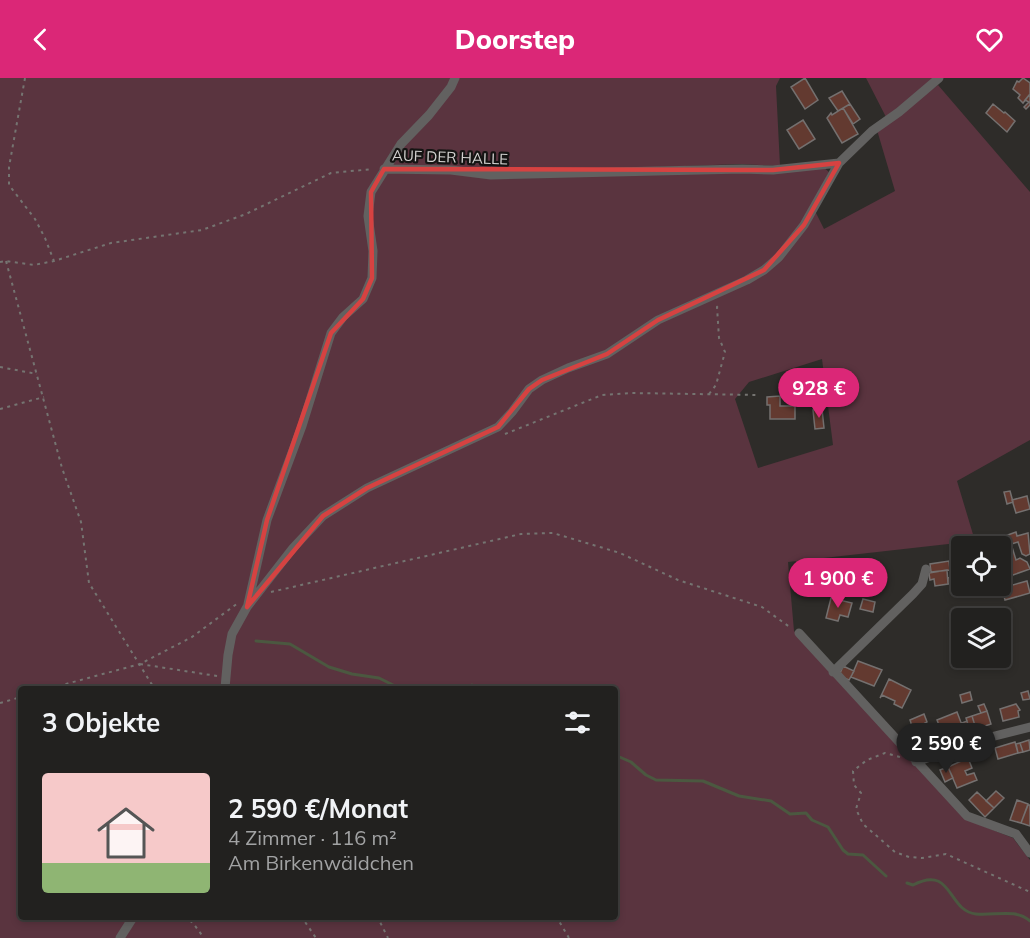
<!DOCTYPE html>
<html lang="de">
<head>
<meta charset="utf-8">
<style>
  :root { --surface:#22211f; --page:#2e2e2c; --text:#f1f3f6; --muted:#a2a3a4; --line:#3f3e3d; --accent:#db2777 }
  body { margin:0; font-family:Mulish,sans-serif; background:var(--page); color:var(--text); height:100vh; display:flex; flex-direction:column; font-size:22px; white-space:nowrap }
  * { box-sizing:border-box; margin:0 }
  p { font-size:20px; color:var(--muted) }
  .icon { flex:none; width:33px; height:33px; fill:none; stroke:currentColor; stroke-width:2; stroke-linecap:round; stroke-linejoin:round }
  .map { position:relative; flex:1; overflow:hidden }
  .details { position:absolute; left:18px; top:608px; width:600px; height:234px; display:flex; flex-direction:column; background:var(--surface); border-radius:6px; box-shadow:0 3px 9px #0003,0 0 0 2px var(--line) }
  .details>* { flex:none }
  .buttons { position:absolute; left:951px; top:458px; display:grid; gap:12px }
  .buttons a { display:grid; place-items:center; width:60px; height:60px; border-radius:6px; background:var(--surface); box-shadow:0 3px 9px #0003,0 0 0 2px var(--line); font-size:30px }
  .price { position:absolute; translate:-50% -51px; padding:0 14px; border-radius:21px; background:var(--accent); color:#fff; font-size:20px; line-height:39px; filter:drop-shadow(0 2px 3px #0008) }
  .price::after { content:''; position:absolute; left:50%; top:36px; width:18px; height:14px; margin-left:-9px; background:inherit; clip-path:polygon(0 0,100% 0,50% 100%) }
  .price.current { background:#222; color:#fff }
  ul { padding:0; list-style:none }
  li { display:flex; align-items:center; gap:18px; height:150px; padding:0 24px }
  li+li { border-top:2px solid var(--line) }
  li span { display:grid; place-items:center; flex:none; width:168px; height:120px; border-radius:6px; color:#555 }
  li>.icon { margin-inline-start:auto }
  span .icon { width:72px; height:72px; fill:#fffc; stroke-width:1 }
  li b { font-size:26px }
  h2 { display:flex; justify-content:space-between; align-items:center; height:72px; padding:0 24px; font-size:26px }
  header { display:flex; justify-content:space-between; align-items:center; height:78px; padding:0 24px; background:var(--accent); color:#fff; font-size:27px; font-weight:800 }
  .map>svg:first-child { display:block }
</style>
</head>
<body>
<header><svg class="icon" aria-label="back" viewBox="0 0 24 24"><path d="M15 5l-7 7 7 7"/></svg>Doorstep<svg class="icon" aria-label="heart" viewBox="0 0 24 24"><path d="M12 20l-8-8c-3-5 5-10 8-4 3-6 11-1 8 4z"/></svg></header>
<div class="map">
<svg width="1030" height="860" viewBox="0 0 1030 860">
  <rect width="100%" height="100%" fill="#2e2c29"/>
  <path fill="#5a343f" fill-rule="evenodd" d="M0 0H780L776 8 780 88 741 86 516 94 823 89 829 94 805 141 760 196 815 133 824 151 895 113 877 52 938 7 1030 114V362L957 403 975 463 788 484 794 553 965 741 1013 760 1030 782V860H0ZM822 281 833 367 758 390 735 321 749 304ZM21 610H615V838H21Z
    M866 0H937L887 41Z"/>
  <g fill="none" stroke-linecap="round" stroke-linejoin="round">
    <path stroke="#4b5840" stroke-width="3" d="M256 563 290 566 329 589 352 596 379 600 399 610
      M472 607 477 610
      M615 677 631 684 646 697 656 702 703 703 739 718 771 723 790 736 806 735 812 742 828 749 843 772 848 776 863 777 886 798
      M907 805 913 807C953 786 947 833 976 836 994 838 1016 830 1030 843"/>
  </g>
  <path fill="#633a30" stroke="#74706f" stroke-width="1.5" d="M805 0 818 22 805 31 791 9Z
    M1023 0 1030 5V16L1023 25 1018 20 1020 17 1013 11 1017 3 1019 4Z
    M842 13 850 26 838 33 829 20Z
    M1030 16V27L1026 31 1024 29 1029 24 1025 22Z
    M850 26 860 41 853 46 843 30Z
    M993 26 1004 35 1005 34 1015 43 1007 54 986 35Z
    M843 30 858 56 842 65 827 40 831 35 832 37Z
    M803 42 815 61 799 71 787 52Z
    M780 318V328H795V341H770V327H767V319Z
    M822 331 824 350 815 351 813 332Z
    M1010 413 1013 424 1007 426 1004 414Z
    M1027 418 1030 431 1016 435 1012 422Z
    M1016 454 1017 458 1028 455 1030 476 1026 478 1022 476 1018 464 1008 467 1005 458Z
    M1012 469 1016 482 1020 480 1027 484 1030 491 1010 498 1007 490H1004L1000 473Z
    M949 483 950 492 931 494 930 486Z
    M947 492 948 506 935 508 934 501 930 502 929 495Z
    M954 499V505L948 506V500Z
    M1027 503 1030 515 1005 522 1002 510Z
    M831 520 852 525 848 539 840 537 838 543 826 540Z
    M863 521 875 524 873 534 860 531Z
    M858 583 882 592 874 608 851 599Z
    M843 588 854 593 849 602 839 598Z
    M889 601 911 612 902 630 894 626 895 623 882 617 880 620Z
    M1028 613 1030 621 1023 622 1021 615Z
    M970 614 972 622 962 625 960 617Z
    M984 626 987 633 981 635 978 628Z
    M1016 626 1020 632 1018 633 1019 639 1003 643 1000 631Z
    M987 633 991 646 976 651 972 638Z
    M957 634 965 655 945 663 937 642Z
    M924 636 927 644 925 645 932 657 913 663 910 657 913 656 910 649 912 648 910 642Z
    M972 638 976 651 970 653 966 640Z
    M967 643 969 653 965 654 962 645Z
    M1029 662 1030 672 1023 674 1020 665Z
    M1015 664 1018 675 998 681 995 670Z
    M1020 665 1023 674 1018 675 1016 666Z
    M968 680 972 690 965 693 967 697 974 695 977 702 957 710 948 689Z
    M948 689 953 700 945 704 940 692Z
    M996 713 1004 720 994 730 986 723Z
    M977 714 994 730 985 739 969 722Z
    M1017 722 1028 726 1021 745 1010 742Z
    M1028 727H1030V748L1021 745Z"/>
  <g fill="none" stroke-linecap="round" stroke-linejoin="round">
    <path stroke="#757471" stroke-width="2" stroke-dasharray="3 4.5" stroke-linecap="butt" d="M25 0 9 89V107L35 141 45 160 54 183
      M6 183 62 390 81 444 89 505 154 610
      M0 184 6 183 34 187 54 183 111 165 202 152 246 136 331 95 373 91
      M0 289 37 296
      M709 316 716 307 725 274 719 260 717 229 720 226
      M0 331 44 319
      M505 356 602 317 632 315 757 317
      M271 514 521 456 553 455 620 475 678 502 762 529 791 550
      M140 586 217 598
      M51 610 140 586 192 559 238 525
      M0 625 21 619
      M900 679 885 675 867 682 853 693 854 707 861 715 856 731 863 746 895 774 909 779 922 780 946 776 1030 814
      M184 838 193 845 204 860
      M301 838 316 860
      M377 838 388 860
      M556 838 569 860"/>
    <path stroke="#626160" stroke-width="9" d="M384 91 451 92 491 97 742 91 773 92 839 85
      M248 526 267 442 302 348 331 255 343 239 363 221 372 200 373 173 368 138 371 114 401 66 429 37 451 9 455 0
      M799 555 967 738 1016 756 1030 775
      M833 594 913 516 922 506 926 491
      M225 610 228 577 232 556 247 529 293 470 323 438 367 410 498 349 512 334 529 311 542 302 568 290 607 276 658 242 747 202 764 192 779 179 804 147 839 85 872 53 899 34 939 0
      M916 684 979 662 1030 649
      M120 860 134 838"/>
  </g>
  <path fill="none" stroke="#d64241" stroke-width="4.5" stroke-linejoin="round" d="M839 85 804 147 764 192 658 242 607 276 542 302 529 311 498 349 367 410 323 438 247 529 267 442 331 255 363 221 372 200 371 114 384 91 773 92Z"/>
  <g text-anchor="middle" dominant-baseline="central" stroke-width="4.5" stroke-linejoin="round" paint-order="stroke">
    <g font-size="15" fill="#d3d2d0" stroke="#151413">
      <text transform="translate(450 79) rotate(2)">AUF DER HALLE</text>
    </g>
  </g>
</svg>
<div class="buttons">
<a><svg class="icon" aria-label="locate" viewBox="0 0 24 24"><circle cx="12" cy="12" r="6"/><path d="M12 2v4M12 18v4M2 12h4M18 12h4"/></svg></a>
<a><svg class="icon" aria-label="layers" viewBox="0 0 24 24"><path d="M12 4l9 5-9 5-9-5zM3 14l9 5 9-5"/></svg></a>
</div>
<b class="price" style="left:819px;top:341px">928 €</b>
<b class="price" style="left:838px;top:531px">1 900 €</b>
<b class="price current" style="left:946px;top:696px">2 590 €</b>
<section class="details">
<h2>3 Objekte<svg class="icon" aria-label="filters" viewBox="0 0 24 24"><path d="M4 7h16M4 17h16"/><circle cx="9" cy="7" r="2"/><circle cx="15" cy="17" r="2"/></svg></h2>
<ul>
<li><span style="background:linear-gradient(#f6c9c9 75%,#8fb573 0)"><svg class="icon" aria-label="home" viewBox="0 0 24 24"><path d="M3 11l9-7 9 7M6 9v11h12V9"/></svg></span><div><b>2 590 €/Monat</b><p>4 Zimmer · 116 m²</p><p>Am Birkenwäldchen</p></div></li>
</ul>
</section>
</div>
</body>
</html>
